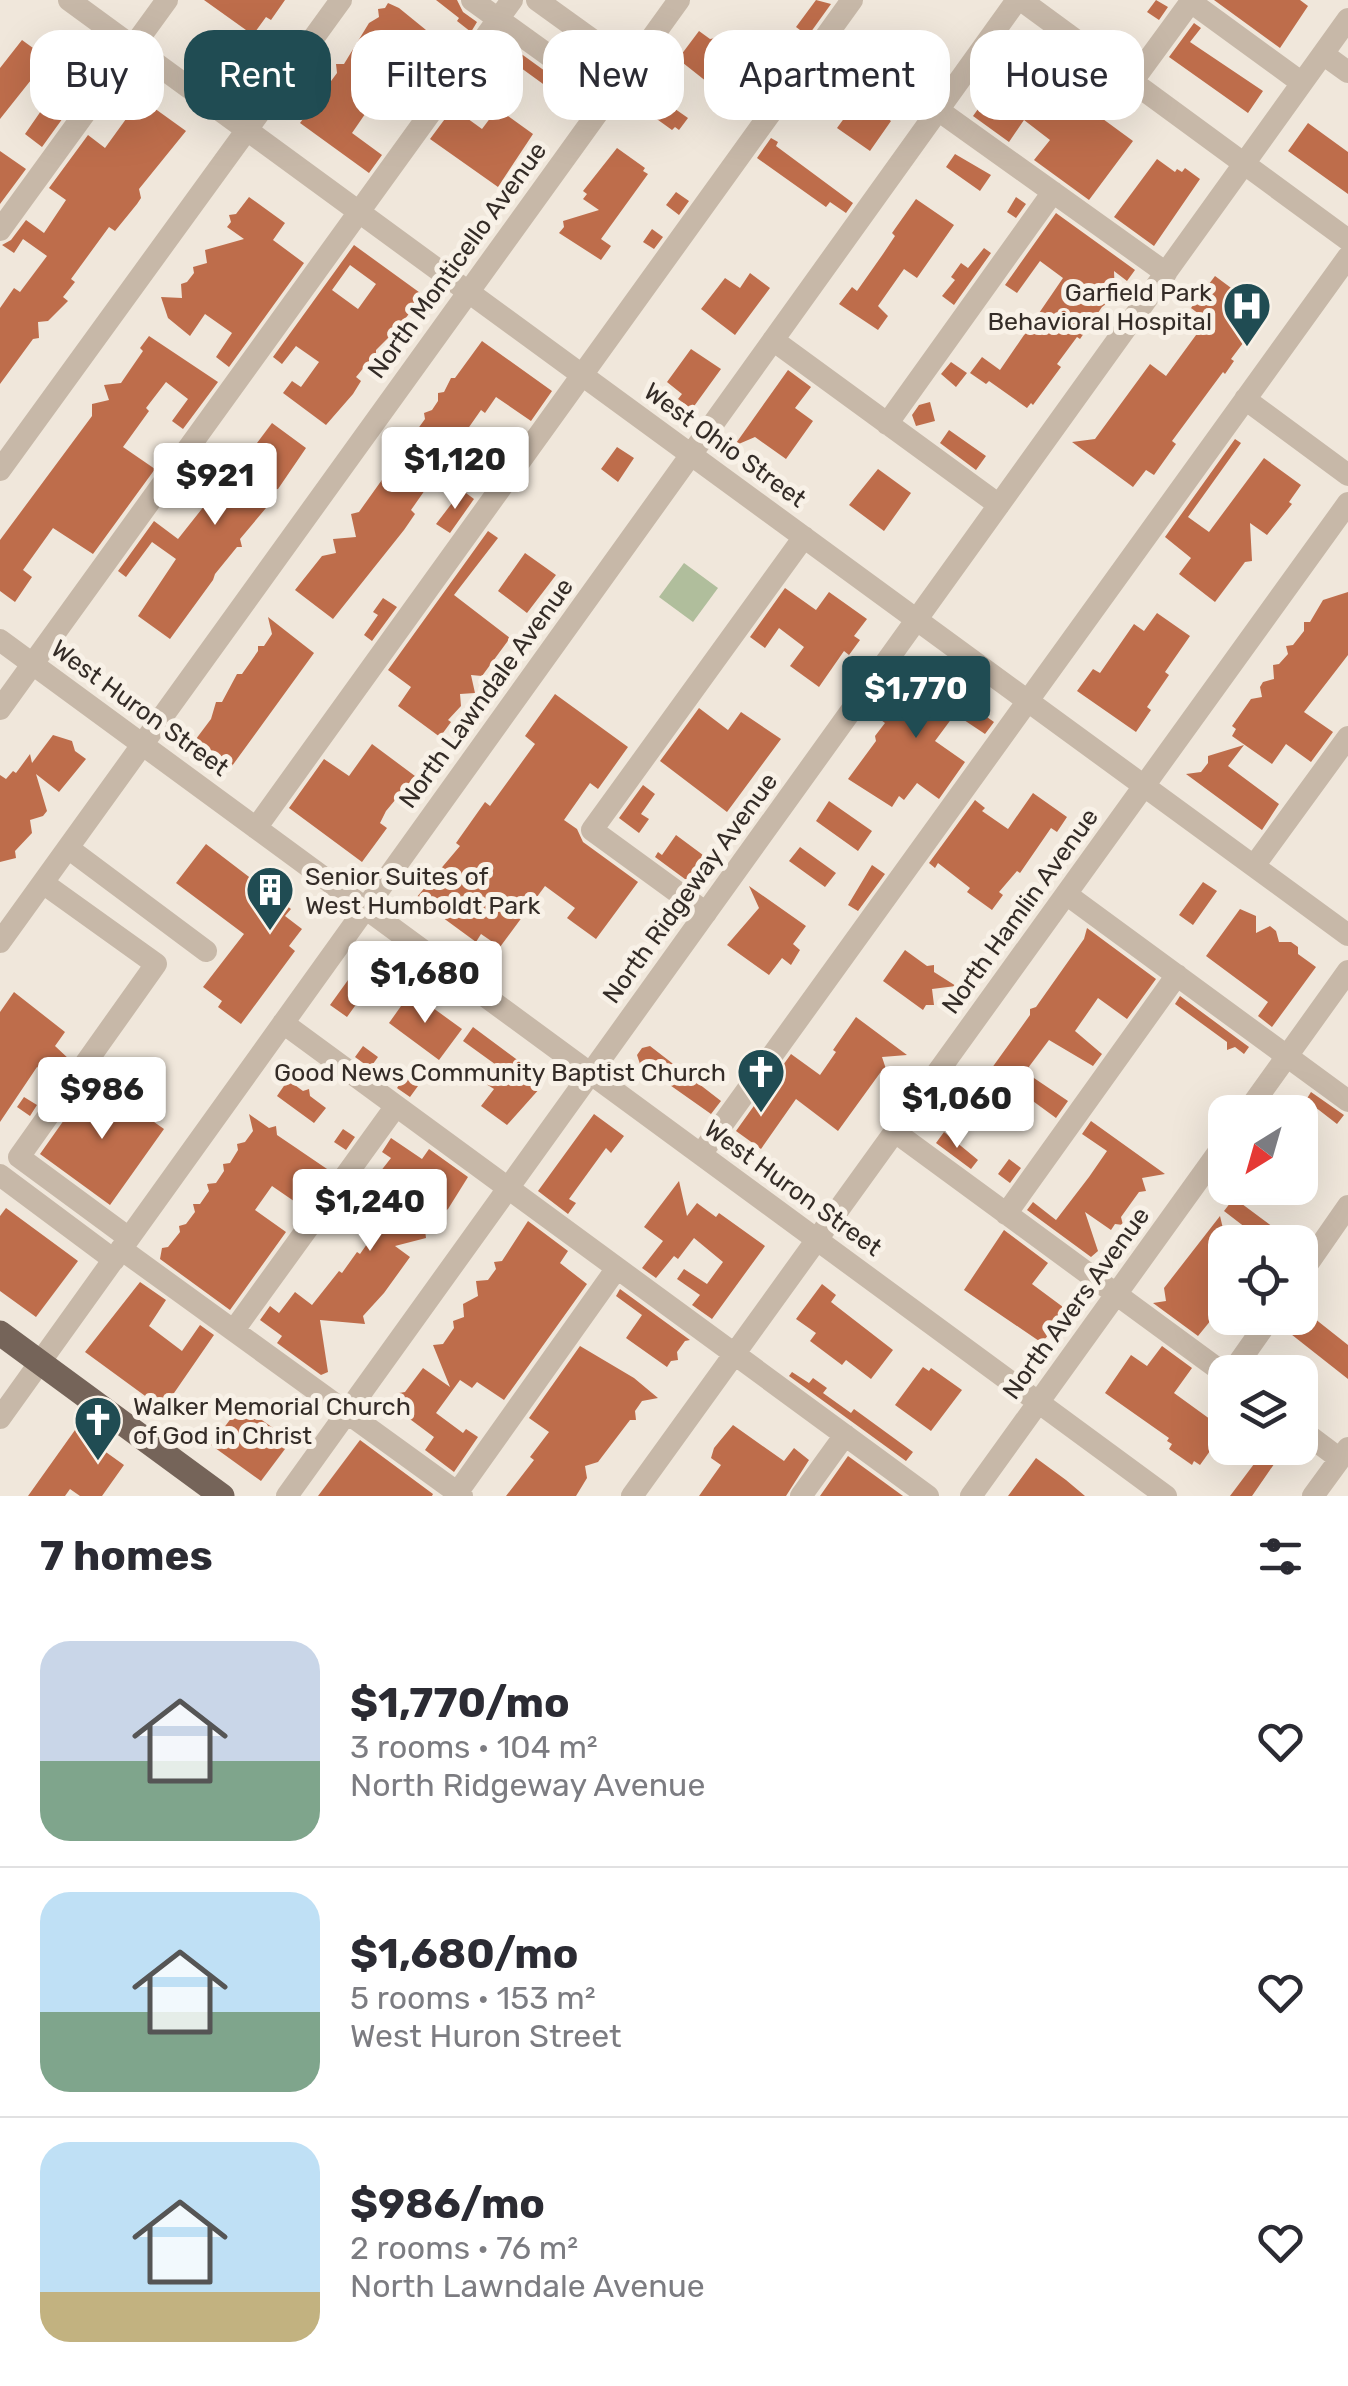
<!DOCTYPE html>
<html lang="en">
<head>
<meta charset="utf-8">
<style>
  :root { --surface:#fff; --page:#f2f2f3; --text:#2b2b33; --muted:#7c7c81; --line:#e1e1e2; --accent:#204c53 }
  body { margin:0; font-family:Rubik,sans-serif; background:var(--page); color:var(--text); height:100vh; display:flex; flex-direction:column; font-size:38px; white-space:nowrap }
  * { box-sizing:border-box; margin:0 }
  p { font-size:32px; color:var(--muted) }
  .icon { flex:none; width:55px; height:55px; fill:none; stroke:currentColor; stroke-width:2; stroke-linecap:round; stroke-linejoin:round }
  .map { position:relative; height:1496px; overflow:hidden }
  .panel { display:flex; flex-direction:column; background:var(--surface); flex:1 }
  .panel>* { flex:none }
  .top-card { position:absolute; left:30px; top:30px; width:1290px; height:90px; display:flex; gap:20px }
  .needle { width:65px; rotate:217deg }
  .buttons { position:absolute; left:1208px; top:1095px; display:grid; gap:20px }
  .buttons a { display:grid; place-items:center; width:110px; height:110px; border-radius:20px; background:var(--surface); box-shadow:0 10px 40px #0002; font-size:50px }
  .price { position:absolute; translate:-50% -85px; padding:0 22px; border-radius:10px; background:#fff; color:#222; font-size:32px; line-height:65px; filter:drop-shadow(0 2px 5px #0008) }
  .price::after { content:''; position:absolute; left:50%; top:60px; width:30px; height:22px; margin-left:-15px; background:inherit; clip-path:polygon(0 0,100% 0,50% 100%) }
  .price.on { background:var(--accent); color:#fff }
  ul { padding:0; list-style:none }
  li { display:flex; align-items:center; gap:30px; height:250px; padding:0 40px }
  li+li { border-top:2px solid var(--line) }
  li span { display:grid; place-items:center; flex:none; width:280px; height:200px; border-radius:30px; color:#555 }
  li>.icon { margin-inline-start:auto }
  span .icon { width:120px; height:120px; fill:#fffc; stroke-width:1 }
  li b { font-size:42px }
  h2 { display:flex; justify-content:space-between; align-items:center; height:120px; padding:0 40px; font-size:42px }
  .tag { padding:0 35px; border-radius:30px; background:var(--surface); box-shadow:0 10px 40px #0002; font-size:35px; line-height:90px }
  .tag.on { background:var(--accent); color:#fff }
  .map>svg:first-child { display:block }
</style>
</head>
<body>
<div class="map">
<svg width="1348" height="1496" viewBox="0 0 1348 1496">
  <rect width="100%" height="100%" fill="#f0e7db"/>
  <path fill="#b0be9c" d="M684 563 718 588 693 622 659 597Z"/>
  <path fill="#be6d4b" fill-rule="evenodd" d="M204 0H285L271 20 266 17 253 35Z
    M436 0H457L463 12 477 22 471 32 457 21 459 18Z
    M816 0 831 4 808 36 796 27Z
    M1156 0 1168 7 1159 20 1147 12Z
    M1214 0H1300L1308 6 1280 48Z
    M388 3 399 8 426 30 415 46 444 68 434 82 409 63 396 83 391 79 385 85 352 133 382 155 369 173 300 123 337 73 336 64H344L369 23 379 17 378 9 385 8Z
    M1194 23 1201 28 1190 42 1263 91 1248 113 1169 57Z
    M699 31 710 39 716 38V45L736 60 725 77 760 102 750 116 678 59Z
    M54 35 99 68 42 147 25 134 52 95 31 80 0 119V68L22 40 33 48 46 46Z
    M502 40 567 87 561 97 495 49Z
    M1021 49 1036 59 1033 64 1036 70 1133 141 1089 200 1034 160 1050 140 1024 120 1009 142 973 116Z
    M821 69 831 76 805 107 797 101Z
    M136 95 186 131 139 189 141 198 137 204 115 231 109 227 71 279 75 282 63 297 68 301 48 321 38 322 39 338 33 339 0 384V308L14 288 20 292 47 256 23 239 14 253 2 245 11 240 26 220 44 233 66 200 49 188 88 135 105 148 126 119 121 115Z
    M658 97 688 118 679 130 675 127 672 130 647 112Z
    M859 98 891 121 870 151 837 128Z
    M453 108 482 129 494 113 498 115 501 111 533 134 498 187 430 139Z
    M1308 123 1348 152V194L1288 151Z
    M771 138 778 142 776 146 853 203 846 213 830 202 826 207 757 158Z
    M617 148 645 168 643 171 648 174 601 239 611 246 601 260 559 233 564 227 563 221 599 210 583 199 587 194 583 191Z
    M0 151 26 169 0 204Z
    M955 154 991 175 980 191 946 167Z
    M1157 159 1175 172 1177 169 1182 172 1185 168 1200 179 1154 246 1114 217Z
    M676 192 689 201 679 215 666 205Z
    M249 197 285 223 273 240 304 263 229 367 216 357 232 333 205 314 190 336 168 318 161 297 182 298 181 284 187 282 194 273 193 267 207 263 205 250 244 239 227 227 231 222 229 215 236 214Z
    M1016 197 1026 204 1016 218 1007 212Z
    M916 199 954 225 917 278 904 269 878 306 888 316 878 330 839 304 852 287 857 291 883 254 895 236 892 233Z
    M1056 213 1135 270 1127 281 1114 271 1115 297 1102 307 1080 339 1077 337 1057 364 1061 367 1033 405 1031 403 1027 408 989 381 986 384 970 373 982 357 1000 370 1063 278 1040 261 1017 293 1005 285Z
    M652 229 663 237 654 249 643 242Z
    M354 245 423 295 399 327 376 350V359L370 360 356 377 361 381 353 394 326 425 283 393 292 381 301 387 319 362 296 346 282 364 273 357ZM350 265 376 284 358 309 332 290Z
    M984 248 991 253 954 305 942 296 955 280 951 277 961 263 968 268Z
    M750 273 770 288 735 335 701 309 725 278 740 288Z
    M1215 276 1246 299 1251 291 1271 306 1231 359 1234 361 1225 374 1223 372 1172 441 1176 444 1154 475 1146 470 1133 487 1072 442 1095 439 1150 364 1166 376 1207 320 1191 308Z
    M149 336 218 382 183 429 172 421 188 399 166 382 146 408 149 411 123 447 155 469 93 554 53 528 23 570 32 577 15 602 0 591V540L92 416V404L109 400 104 385 121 383 143 351 140 348Z
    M482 341 552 391 531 421 496 397 485 413 481 410 411 510 415 514 404 530 333 619 295 590 322 556 336 553 333 539 356 537 351 514 359 512 384 477V471L411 439 410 432 417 430 425 419 424 413 432 410 438 401V393L444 392 451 378H455Z
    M691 349 721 369 692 409 678 399 682 394 667 382Z
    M951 362 967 373 956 387 941 374Z
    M788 370 811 387 795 408 813 421 786 459 755 437 734 446Z
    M930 402 935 421 916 426 912 415 919 405Z
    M272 423 306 448 278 489 269 490 271 502 240 539 242 547H237L215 574 213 580 170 639 138 616 176 559 152 542 126 577 118 571 154 521 178 539 220 486 203 473 215 456 236 471Z
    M949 430 986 456 976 470 940 443Z
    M1235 439 1241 443 1188 517 1209 532 1264 458 1301 485 1289 502 1292 504 1267 535 1250 523 1252 561 1245 562 1215 602 1179 574 1191 558 1165 537Z
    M617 447 634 458 618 482 601 469Z
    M490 452 502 461 493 474 481 465Z
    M878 469 911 493 884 531 849 505Z
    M462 490 474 499 450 533 436 524Z
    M488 531 498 538 454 595 510 638 482 676 471 675 475 693 460 694 461 706 448 720 451 722 440 737 398 706 411 687 388 670Z
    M525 553 556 575 527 613 498 591Z
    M785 588 816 610 829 592 867 619 854 636 860 640 849 655 844 651 819 687 790 666 804 647 779 628 765 648 750 637Z
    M1348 592V655L1304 712 1333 732 1311 762 1286 744 1272 764 1232 736 1236 729 1232 726 1251 699 1262 697 1260 687 1263 682 1274 679 1273 665 1279 664 1288 654 1286 646 1293 645 1304 631V622H1310L1323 600Z
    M383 598 397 607 372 641 364 635 378 615 373 612Z
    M1157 613 1190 636 1165 672 1169 675 1147 707 1151 710 1136 732 1077 691 1093 669 1100 673 1134 624 1144 631Z
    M268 617 314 653 232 766 196 739 211 719 216 702H222L237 674H242L258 651V646H264L272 634Z
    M925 667 967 696 964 701 994 722 985 734 955 714 935 741 965 762 939 799 917 783 904 800 899 796 892 807 848 779 876 741 875 736 885 723 881 720 907 684 910 686Z
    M555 694 628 747 598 789 590 783 564 820 577 829 583 842 638 882 596 939 567 918 575 908 545 886 500 947 481 934 476 942 416 898 460 846 456 843 485 802 490 806 535 744 525 736Z
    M699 708 728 730 741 712 781 739 727 812 660 761Z
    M53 735 72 741 75 751 86 759 59 792 36 774 47 811 43 816 30 820 32 833 15 851 16 858 0 862V775L6 779 13 771 16 773 30 754 32 763Z
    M372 744 415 776 386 811 380 823 387 828 362 862 289 808 324 759 349 776Z
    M1244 745 1228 766 1279 804 1262 830 1186 774 1201 772 1208 763V756Z
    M643 785 655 794 641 814 649 819 639 833 619 818Z
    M1033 793 1067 817 1057 832 1051 828 1020 873 1017 871 999 892 1003 895 992 910 967 892 970 888 938 863 935 868 929 863 975 800 985 808 982 811 1008 829Z
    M829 801 872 831 858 851 816 821Z
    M676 835 707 858 689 882 655 857 658 852 662 855Z
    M206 844 291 909 285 916 302 929 289 946 295 951 241 1024 218 1007 222 1001 203 987 244 934 176 883Z
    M800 847 836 873 825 887 789 861Z
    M872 865 885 874 858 911 848 905Z
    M1203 882 1217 891 1193 925 1179 915Z
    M749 886 806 926 793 944 800 950 791 965 782 958 769 975 727 945 759 908Z
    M1240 909 1256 916V933L1270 926 1276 931 1279 942H1291L1298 947V954L1316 967 1272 1027 1258 1016 1268 1002 1206 956Z
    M1087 928 1156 979 1127 1019 1098 998 1075 1031 1102 1054 1093 1066 1049 1040 1025 1072 1068 1101 1056 1118 1026 1096 1013 1116 976 1090 1030 1015V1009L1036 1007 1084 939Z
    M905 950 927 966 934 965V972L956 986 932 989 934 1005H926L923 1010 883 981Z
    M369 951 386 963 347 1017 330 1005Z
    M14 992 65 1032 55 1046 70 1060 56 1079 37 1067 0 1122V1012Z
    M411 992 462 1029 439 1060 389 1023Z
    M1180 996 1249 1047 1244 1054 1235 1047 1227 1050V1042L1175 1004Z
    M856 1017 907 1055 882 1057 887 1072 880 1073 838 1131 796 1099 761 1149 736 1131 791 1054 820 1075 836 1052 833 1050Z
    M473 1027 543 1079 539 1085 541 1087 507 1125 481 1106 494 1089 486 1084 499 1067 463 1041Z
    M363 1046 378 1057 370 1068 355 1057Z
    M650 1046 721 1101 711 1114 640 1064 637 1055 642 1048Z
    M405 1076 418 1086 410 1097 397 1088Z
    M93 1079 164 1129 110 1205 40 1154Z
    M288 1080 303 1091 309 1089 310 1096 326 1108 314 1123 277 1096Z
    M1311 1092 1344 1115 1337 1124 1306 1100Z
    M24 1097 37 1105 30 1116 17 1107Z
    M249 1114 269 1128 276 1126 277 1135 330 1171 304 1208 272 1186 255 1210 286 1232 230 1310 160 1259 162 1248 168 1247 180 1232 179 1226 186 1224 195 1212 193 1204H200L209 1191 207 1184 216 1183 224 1171 223 1164 230 1163 238 1150 237 1144 245 1142 253 1131Z
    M594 1114 624 1136 611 1153 606 1148 569 1199 576 1203 568 1214 538 1191Z
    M1091 1121 1165 1174 1142 1178 1146 1191 1139 1192 1121 1217 1123 1225 1115 1224 1111 1230 1085 1212 1098 1251 1091 1257 1027 1210 1033 1202 1056 1220 1089 1177 1107 1151 1082 1134Z
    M343 1129 355 1137 346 1150 334 1142Z
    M944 1132 978 1160 971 1169 936 1143Z
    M391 1138 422 1159 429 1149 468 1177 448 1209 437 1217 422 1206 426 1238 395 1246 410 1257 384 1293 363 1316 365 1324 320 1320 328 1372 321 1375 277 1343 282 1336 260 1320 270 1306 279 1313 295 1292 312 1305 339 1271 342 1273 357 1252 360 1254 381 1224 347 1200 356 1187 400 1214 413 1194 380 1172 391 1158 382 1152Z
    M1009 1159 1021 1168 1010 1183 998 1174Z
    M679 1181 687 1216 697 1203 716 1217 719 1213 765 1246 712 1319 692 1305 700 1295 677 1279 684 1269 707 1284 723 1262 694 1238 678 1259 674 1256 656 1278 642 1268 663 1241 644 1227Z
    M1234 1198 1273 1227 1263 1241 1224 1211Z
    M6 1208 78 1261 36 1317 0 1291V1216Z
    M1220 1216 1225 1237V1303L1198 1336 1153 1303 1166 1301 1164 1288Z
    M528 1221 568 1251 560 1263 587 1284 504 1400 477 1382 472 1388 460 1380 436 1413 463 1433 466 1429 478 1437 454 1472 425 1450 434 1437 395 1408 401 1400 399 1393 405 1392 423 1368 450 1387 433 1345 443 1344 454 1328 453 1321 464 1317 463 1304 478 1296 476 1281 488 1280 496 1269 494 1262 502 1261Z
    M1004 1230 1048 1263 1032 1284 1067 1310 1042 1343 964 1290Z
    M140 1282 166 1300 149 1326 182 1351 200 1325 214 1335 163 1409 85 1352Z
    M822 1284 836 1295 831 1302 893 1350 871 1379 846 1360 842 1365 810 1341 816 1333 796 1319Z
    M620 1289 690 1340 685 1341 677 1352 678 1360 671 1361 667 1367 626 1338 642 1315 616 1296Z
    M1300 1307 1348 1345V1379L1282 1327 1285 1318H1300Z
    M580 1346 634 1378 658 1398 642 1401 635 1411 636 1420H630L598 1462 585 1466 587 1478 576 1496H506L534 1460 530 1457 549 1432 529 1418Z
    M1162 1346 1192 1368 1174 1393 1225 1430 1200 1465 1194 1461 1192 1465 1169 1449 1172 1444 1167 1441 1169 1438 1105 1393 1131 1355 1147 1366Z
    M923 1367 929 1371 931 1368 962 1390 931 1431 895 1405Z
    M792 1372 809 1383 813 1378 827 1388 823 1393 851 1413 854 1409 913 1452 906 1461 789 1376Z
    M241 1405 291 1441 261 1481 211 1445Z
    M733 1425 784 1461 794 1448 809 1460 786 1496H699L721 1465 711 1458 714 1448Z
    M75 1430 124 1465 102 1496H80L70 1489 65 1496H28Z
    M360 1440 433 1494 432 1496H318Z
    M1266 1448 1279 1457 1252 1496H1230Z
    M848 1456 903 1496H820Z
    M1036 1458 1066 1480 1085 1496H1008Z"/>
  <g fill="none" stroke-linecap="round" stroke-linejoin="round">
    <path stroke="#c7b8a8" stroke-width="22" d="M69 0 1348 935
      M472 0 608 98
      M537 0 630 67
      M1021 0 1348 240
      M1191 2 1302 83
      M1323 54 1348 72
      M1132 82 1192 0
      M938 110 1166 273
      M0 230 167 0
      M773 340 999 505
      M1245 399 1348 475
      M887 424 1053 192
      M0 470 341 0
      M0 640 1166 1496
      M0 709 512 0
      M256 828 852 0
      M68 848 206 951
      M1254 866 1348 737
      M43 883 156 964 19 1157 129 1238
      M1066 894 1348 1101
      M706 913 592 830 804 537
      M0 942 679 0
      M283 1023 928 1496
      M1247 1112 1348 971
      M895 1132 1225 1374
      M701 1154 1348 257
      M0 1175 114 1260
      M1006 1214 1177 975
      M121 1249 462 1496
      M1300 1275 1348 1206
      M234 1330 396 1106
      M1232 1372 1270 1318
      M0 1418 1017 0
      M1300 1429 1340 1459
      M457 1493 617 1268
      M287 1496 1348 19
      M632 1496 1348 503
      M801 1496 845 1435
      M971 1496 1225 1143
      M1313 1496 1348 1448"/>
    <path stroke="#756459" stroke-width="25" d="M0 1333 222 1496"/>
  </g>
  <defs>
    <g id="hospital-pin" transform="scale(2.5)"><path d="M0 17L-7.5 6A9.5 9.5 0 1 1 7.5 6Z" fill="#204c53" stroke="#f8f1e7"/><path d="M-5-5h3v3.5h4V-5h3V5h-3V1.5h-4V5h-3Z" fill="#fff"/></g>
    <g id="building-pin" transform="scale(2.5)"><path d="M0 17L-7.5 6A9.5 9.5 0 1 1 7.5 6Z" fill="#204c53" stroke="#f8f1e7"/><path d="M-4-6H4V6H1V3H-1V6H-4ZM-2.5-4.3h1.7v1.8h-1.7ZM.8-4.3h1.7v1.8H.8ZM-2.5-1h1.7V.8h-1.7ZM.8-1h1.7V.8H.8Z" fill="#fff"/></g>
    <g id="church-pin" transform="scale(2.5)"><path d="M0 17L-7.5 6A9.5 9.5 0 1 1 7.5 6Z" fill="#204c53" stroke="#f8f1e7"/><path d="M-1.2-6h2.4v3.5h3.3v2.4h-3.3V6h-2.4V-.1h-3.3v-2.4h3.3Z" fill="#fff"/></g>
  </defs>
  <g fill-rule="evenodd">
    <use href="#hospital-pin" x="1247" y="306"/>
    <use href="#building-pin" x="270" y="890"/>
    <use href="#church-pin" x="761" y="1072"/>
    <use href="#church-pin" x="98" y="1420"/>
  </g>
  <g text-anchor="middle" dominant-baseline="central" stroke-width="10" stroke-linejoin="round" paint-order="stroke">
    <g font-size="25" fill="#342c27" stroke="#f8f1e7">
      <text transform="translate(457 260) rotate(-54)">North Monticello Avenue</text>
      <text transform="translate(725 445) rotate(36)">West Ohio Street</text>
      <text transform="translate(486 693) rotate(-54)">North Lawndale Avenue</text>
      <text transform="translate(140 708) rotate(36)">West Huron Street</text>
      <text transform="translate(690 888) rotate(-54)">North Ridgeway Avenue</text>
      <text transform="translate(1020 911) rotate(-54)">North Hamlin Avenue</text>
      <text transform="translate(793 1188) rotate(36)">West Huron Street</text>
      <text transform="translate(1076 1303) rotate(-54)">North Avers Avenue</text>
    </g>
    <g font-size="25" fill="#342c27" stroke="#f8f1e7" text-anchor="end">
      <text x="1212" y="292">Garfield Park<tspan x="1212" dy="29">Behavioral Hospital</tspan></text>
      <text x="305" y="876" text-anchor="start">Senior Suites of<tspan x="305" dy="29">West Humboldt Park</tspan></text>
      <text x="726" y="1072">Good News Community Baptist Church</text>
      <text x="133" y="1406" text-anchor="start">Walker Memorial Church<tspan x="133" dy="29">of God in Christ</tspan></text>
    </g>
  </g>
</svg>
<div class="buttons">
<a><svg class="needle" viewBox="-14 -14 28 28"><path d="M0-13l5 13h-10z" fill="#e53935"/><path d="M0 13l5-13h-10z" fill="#7c7c81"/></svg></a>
<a><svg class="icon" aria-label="locate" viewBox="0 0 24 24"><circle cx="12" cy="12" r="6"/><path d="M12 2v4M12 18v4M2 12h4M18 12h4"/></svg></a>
<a><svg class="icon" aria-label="layers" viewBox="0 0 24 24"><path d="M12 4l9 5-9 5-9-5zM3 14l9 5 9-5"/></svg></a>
</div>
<b class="price" style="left:455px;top:512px">$1,120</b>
<b class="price" style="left:215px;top:528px">$921</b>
<b class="price on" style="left:916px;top:741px">$1,770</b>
<b class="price" style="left:425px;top:1026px">$1,680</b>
<b class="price" style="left:102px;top:1142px">$986</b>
<b class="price" style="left:957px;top:1151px">$1,060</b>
<b class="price" style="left:370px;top:1254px">$1,240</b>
<div class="top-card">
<a class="tag">Buy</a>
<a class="tag on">Rent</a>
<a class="tag">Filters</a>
<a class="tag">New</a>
<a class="tag">Apartment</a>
<a class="tag">House</a>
</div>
</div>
<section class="panel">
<h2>7 homes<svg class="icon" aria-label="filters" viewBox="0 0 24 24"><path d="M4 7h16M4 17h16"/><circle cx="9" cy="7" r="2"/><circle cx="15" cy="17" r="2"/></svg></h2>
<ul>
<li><span style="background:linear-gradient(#c9d6e8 60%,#7fa58c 0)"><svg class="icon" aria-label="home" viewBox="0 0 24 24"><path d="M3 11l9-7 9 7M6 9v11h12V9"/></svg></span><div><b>$1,770/mo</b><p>3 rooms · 104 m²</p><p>North Ridgeway Avenue</p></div><svg class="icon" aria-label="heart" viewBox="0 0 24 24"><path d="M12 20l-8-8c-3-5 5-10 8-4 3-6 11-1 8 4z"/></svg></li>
<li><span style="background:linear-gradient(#bfe0f5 60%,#7fa58c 0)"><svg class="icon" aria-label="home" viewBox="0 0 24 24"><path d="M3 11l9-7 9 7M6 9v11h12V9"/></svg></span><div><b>$1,680/mo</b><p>5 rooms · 153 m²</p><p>West Huron Street</p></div><svg class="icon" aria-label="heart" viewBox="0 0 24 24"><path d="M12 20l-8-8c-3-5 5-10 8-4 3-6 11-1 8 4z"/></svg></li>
<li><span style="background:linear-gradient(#bfe0f5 75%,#c2b280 0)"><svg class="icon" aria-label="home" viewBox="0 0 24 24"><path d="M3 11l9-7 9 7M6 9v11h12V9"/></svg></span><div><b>$986/mo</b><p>2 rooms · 76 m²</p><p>North Lawndale Avenue</p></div><svg class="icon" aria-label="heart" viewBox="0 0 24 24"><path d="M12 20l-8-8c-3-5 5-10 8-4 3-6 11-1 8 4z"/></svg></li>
</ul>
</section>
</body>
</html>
